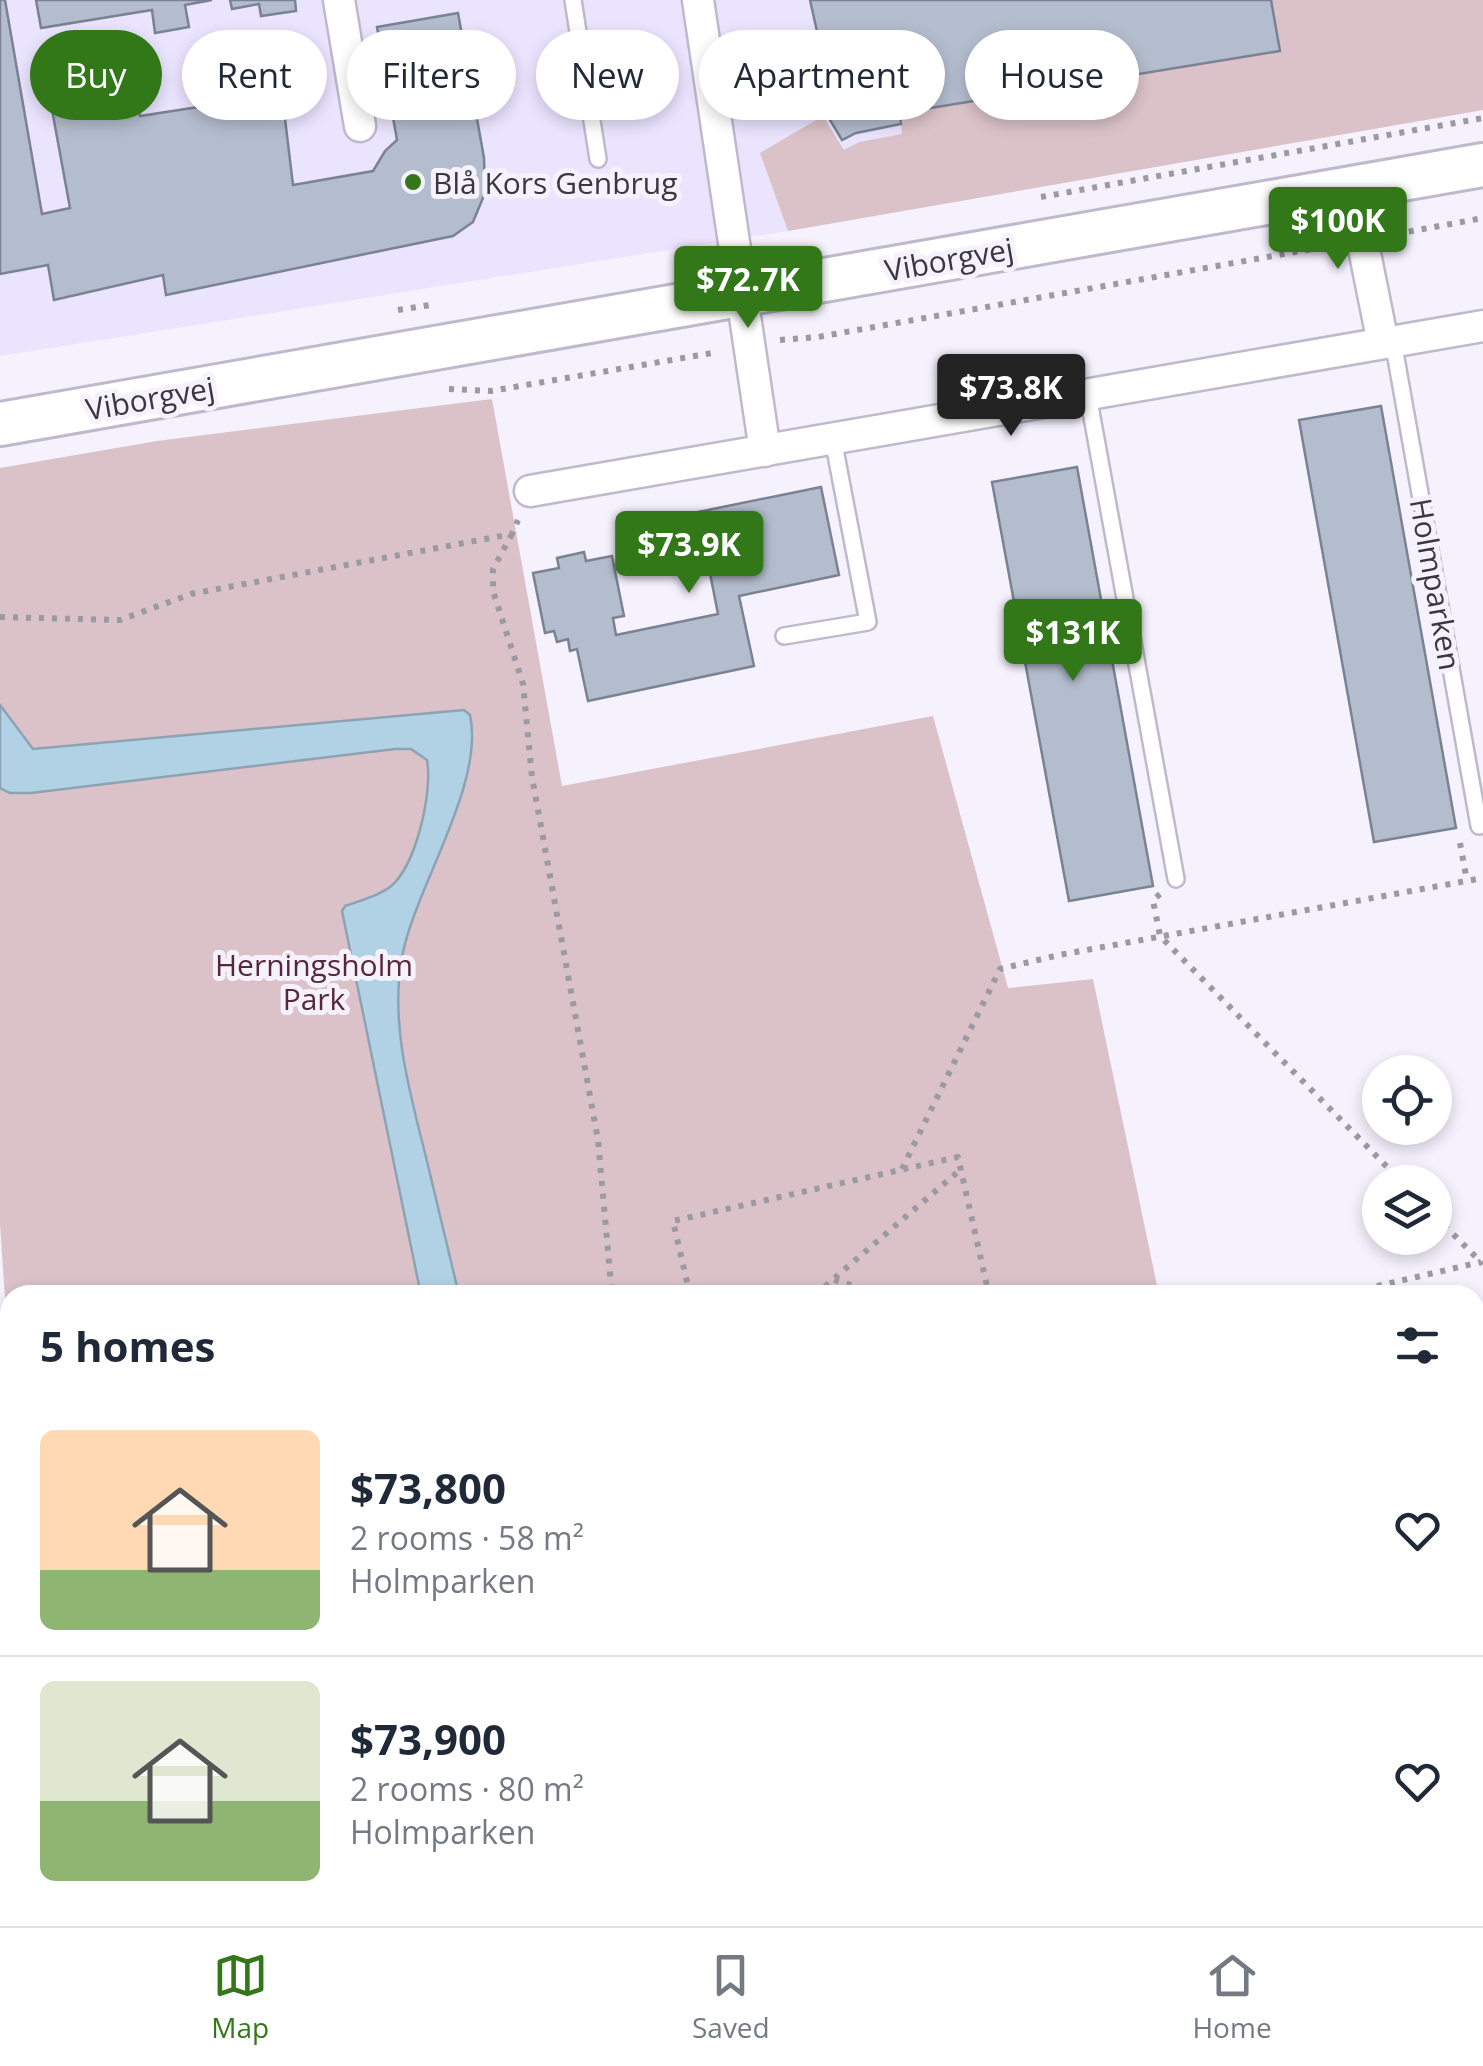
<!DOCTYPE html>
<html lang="en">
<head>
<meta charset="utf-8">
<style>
  :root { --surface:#fff; --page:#f2f2f3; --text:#1f2937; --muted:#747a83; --line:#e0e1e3; --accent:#327718 }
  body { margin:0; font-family:"Open Sans",sans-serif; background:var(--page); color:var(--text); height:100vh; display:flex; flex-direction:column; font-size:38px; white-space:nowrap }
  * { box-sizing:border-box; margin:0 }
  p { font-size:32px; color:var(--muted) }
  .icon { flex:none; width:55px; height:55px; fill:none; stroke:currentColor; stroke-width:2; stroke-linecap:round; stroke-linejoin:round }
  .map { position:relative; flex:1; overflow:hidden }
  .panel { position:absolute; left:0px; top:1285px; width:1485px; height:642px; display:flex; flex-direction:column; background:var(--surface); border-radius:30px 30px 0 0; box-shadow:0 5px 15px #0003 }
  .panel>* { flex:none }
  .hud { position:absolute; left:30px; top:30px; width:1425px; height:90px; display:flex; gap:20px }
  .buttons { position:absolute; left:1362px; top:1055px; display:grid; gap:20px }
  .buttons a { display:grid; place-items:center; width:90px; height:90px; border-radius:50%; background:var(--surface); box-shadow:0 5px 15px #0003; font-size:50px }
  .price { position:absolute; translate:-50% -85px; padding:0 22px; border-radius:10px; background:var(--accent); color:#fff; font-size:32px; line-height:65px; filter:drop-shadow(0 2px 5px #0008) }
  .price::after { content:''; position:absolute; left:50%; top:60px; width:30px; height:22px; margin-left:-15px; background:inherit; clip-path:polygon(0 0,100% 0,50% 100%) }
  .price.on { background:#222; color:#fff }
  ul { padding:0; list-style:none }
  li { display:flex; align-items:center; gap:30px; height:250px; padding:0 40px }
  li+li { border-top:2px solid var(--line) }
  li span { display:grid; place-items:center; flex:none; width:280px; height:200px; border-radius:15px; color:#555 }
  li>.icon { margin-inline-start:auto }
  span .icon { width:120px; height:120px; fill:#fffc; stroke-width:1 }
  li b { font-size:42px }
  h2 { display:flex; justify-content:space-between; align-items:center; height:120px; padding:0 40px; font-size:42px }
  .tag { padding:0 35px; border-radius:45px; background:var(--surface); box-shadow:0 5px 15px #0003; font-size:35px; line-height:90px }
  .tag.on { background:var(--accent); color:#fff }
  .dock { display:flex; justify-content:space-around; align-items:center; height:140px; border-top:2px solid var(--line); background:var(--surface); font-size:28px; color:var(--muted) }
  .dock a { display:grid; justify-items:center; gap:5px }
  .dock .on { color:var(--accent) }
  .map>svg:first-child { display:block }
</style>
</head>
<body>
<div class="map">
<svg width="1483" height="1926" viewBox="0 0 1483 1926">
  <rect width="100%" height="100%" fill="#f5f2fe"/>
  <path fill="#ebe4ff" d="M0 0H1483V110L788 231 0 356Z"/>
  <path fill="#dac2c8" d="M1271 0H1483V110L788 231 760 153 823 116 844 150 859 142 902 134 900 113 1279 51Z
    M492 399 562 786 933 716 1008 988 1093 979 1159 1295H10V1843L0 1837V1360L7 1328 0 1224V468L157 441Z
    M73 1918H146L114 1926H80Z"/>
  <path fill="#b1d1e5" stroke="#8da3b3" stroke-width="2.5" d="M0 705 33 749 464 710 470 715C485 785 415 887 402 957 390 1022 409 1090 425 1153 436 1200 448 1248 459 1295H421L342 911 345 906C359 901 378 896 390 887 416 867 433 791 427 760L411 749H395L31 793H10L0 788Z"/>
  <path fill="#b4bdce" stroke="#7a8293" stroke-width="2.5" d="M0 0H5L42 214 70 208 44 66 110 53 116 90 133 87 140 116 282 94 293 185 373 171 385 151 397 140 377 27 458 13 484 158 485 193 473 222 453 236 166 295 163 275 54 300 48 265 0 274Z
    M36 0H212L185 5 189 27 155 33 152 10 41 28Z
    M230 0H295L296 11 261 16 259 4 232 9Z
    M810 0H1271L1280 51 900 113 901 124 856 133 842 140 808 83 826 72Z
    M1381 406 1456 828 1374 842 1299 420Z
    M1077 467 1153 886 1069 901 992 482Z
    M821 487 839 575 739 596 754 666 588 701 577 649 570 651 568 639 557 642 554 631 545 633 533 573 559 568 557 558 584 552 586 561 612 556 624 616 613 618 616 635 718 614 698 512Z
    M1483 1552V1650L1475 1655V1557Z
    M458 1918H587L557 1926H460Z
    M1037 1918H1122L1124 1926H1007Z"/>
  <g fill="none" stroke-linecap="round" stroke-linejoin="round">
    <g stroke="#beb9cc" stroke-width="20">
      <path id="lane" d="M573 0 598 159
        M1393 341 1479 826
        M1088 395 1176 879
        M784 636 868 622 833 439
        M1475 1751 1483 1757
        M336 1926 367 1918"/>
    </g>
    <g stroke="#beb9cc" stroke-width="35">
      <path id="street" d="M339 0 360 126
        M698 0 765 451
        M1352 189 1383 343
        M530 491 1483 326
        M1475 1706 1483 1701
        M0 1876 10 1891
        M29 1918 35 1926
        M701 1926 731 1918
        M942 1926 972 1918"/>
    </g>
    <g stroke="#beb9cc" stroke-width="48">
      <path id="secondary" d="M0 424 1483 165"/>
    </g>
    <path stroke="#9c99a3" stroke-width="6" stroke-dasharray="5 8" stroke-linecap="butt" d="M1041 197 1483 118
      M1396 234 1483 218
      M398 310 430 305
      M780 340 818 337 1329 246
      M449 389 491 391 718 352
      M512 534 493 569V591L523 684 532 777 598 1140 612 1295
      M0 617 120 620 191 594 512 534 518 520
      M1460 843 1467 881
      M1160 894 1153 900 1160 936 1402 1182
      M902 1169 1000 969 1059 955 1483 878
      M1435 1216 1483 1264
      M834 1280 884 1295
      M690 1295 673 1221 958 1157 989 1295
      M815 1295 960 1170
      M1339 1295 1481 1262
      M0 1422 10 1425
      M1475 1895 1483 1891
      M1126 1918 1127 1926
      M72 1926 100 1918
      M1411 1926 1428 1918"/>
    <use href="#lane" stroke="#fff" stroke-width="15"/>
    <use href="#street" stroke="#fff" stroke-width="30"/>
    <use href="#secondary" stroke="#fff" stroke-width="42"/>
  </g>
  <circle fill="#327718" stroke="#f5f2fe" stroke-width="4" cx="413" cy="182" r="10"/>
  <g text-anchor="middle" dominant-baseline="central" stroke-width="10" stroke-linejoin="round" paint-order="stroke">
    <g font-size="30" fill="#3a383f" stroke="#f5f2fe" text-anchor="start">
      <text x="433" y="182">Blå Kors Genbrug</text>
    </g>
    <g font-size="30" fill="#3a383f" stroke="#f5f2fe">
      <text transform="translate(949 259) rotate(-10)">Viborgvej</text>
      <text transform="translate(150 398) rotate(-10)">Viborgvej</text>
      <text transform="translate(1436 584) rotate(80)">Holmparken</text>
    </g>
    <g font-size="30" fill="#592838" stroke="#f5f2fe">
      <text x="314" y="964">Herningsholm<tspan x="314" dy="34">Park</tspan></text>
    </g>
  </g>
</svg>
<div class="buttons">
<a><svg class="icon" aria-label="locate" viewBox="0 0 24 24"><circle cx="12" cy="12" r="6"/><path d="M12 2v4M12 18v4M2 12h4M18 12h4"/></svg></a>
<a><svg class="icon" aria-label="layers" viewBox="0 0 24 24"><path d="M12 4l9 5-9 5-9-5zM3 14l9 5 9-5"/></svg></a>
</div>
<b class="price" style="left:1338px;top:272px">$100K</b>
<b class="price" style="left:748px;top:331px">$72.7K</b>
<b class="price on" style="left:1011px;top:439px">$73.8K</b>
<b class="price" style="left:689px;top:596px">$73.9K</b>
<b class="price" style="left:1073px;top:684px">$131K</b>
<div class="hud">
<a class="tag on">Buy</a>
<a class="tag">Rent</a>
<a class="tag">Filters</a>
<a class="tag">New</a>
<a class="tag">Apartment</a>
<a class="tag">House</a>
</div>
<section class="panel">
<h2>5 homes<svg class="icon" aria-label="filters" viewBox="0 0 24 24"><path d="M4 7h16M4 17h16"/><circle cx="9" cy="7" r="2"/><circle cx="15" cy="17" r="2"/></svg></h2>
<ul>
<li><span style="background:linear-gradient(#ffd9b3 70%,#8fb573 0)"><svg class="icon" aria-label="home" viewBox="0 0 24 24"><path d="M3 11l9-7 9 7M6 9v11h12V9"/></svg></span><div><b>$73,800</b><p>2 rooms · 58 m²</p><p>Holmparken</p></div><svg class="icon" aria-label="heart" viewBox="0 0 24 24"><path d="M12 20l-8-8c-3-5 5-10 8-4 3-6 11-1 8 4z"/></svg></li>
<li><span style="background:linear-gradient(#dfe7d0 60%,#8fb573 0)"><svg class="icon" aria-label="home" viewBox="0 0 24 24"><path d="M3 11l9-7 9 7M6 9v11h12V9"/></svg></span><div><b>$73,900</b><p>2 rooms · 80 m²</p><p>Holmparken</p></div><svg class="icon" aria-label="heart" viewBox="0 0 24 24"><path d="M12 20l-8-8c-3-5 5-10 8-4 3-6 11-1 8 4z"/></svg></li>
</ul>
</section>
</div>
<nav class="dock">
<a class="on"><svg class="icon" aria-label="map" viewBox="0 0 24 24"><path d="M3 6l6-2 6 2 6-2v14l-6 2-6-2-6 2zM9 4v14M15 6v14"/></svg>Map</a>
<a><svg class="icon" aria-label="saved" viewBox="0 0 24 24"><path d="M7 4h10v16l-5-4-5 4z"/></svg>Saved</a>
<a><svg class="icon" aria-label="home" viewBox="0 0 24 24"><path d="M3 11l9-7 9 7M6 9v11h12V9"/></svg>Home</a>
</nav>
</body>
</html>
